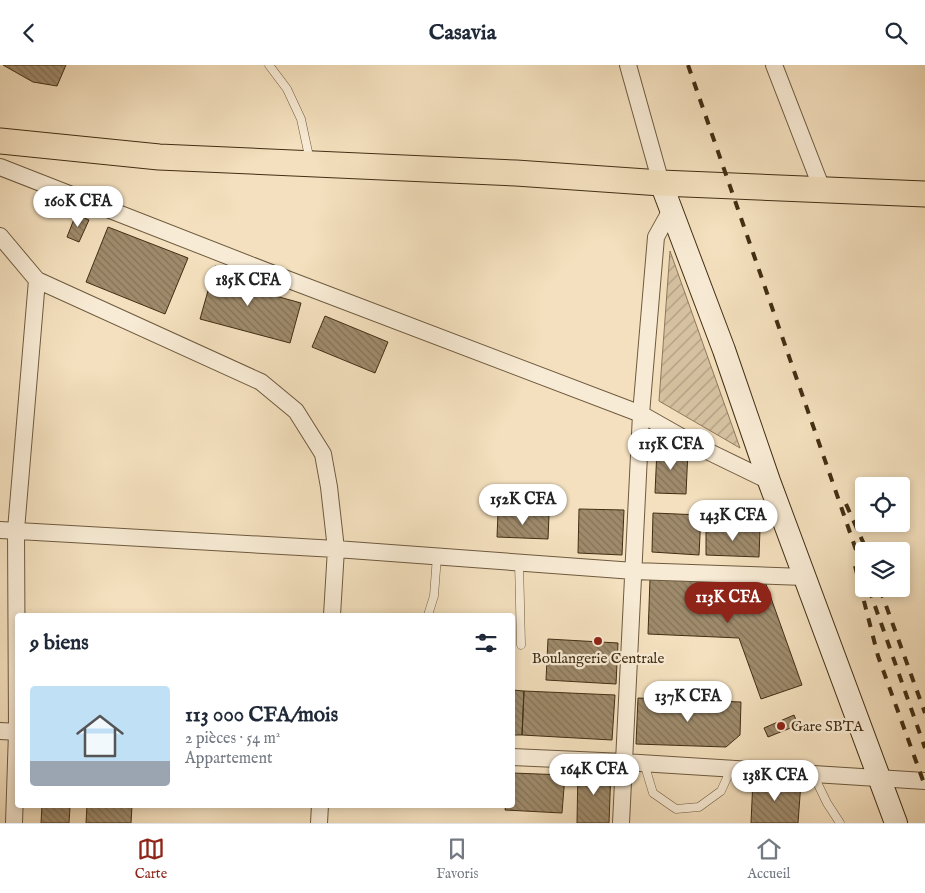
<!DOCTYPE html>
<html lang="fr">
<head>
<meta charset="utf-8">
<style>
  :root { --surface:#fff; --page:#f2f2f3; --text:#1f2937; --muted:#747a83; --line:#e0e1e3; --accent:#8f2418 }
  body { margin:0; font-family:"IM FELL English",serif; background:var(--page); color:var(--text); height:100vh; display:flex; flex-direction:column; font-size:19px; white-space:nowrap }
  * { box-sizing:border-box; margin:0 }
  p { font-size:16px; color:var(--muted) }
  .icon { flex:none; width:28px; height:28px; fill:none; stroke:currentColor; stroke-width:2; stroke-linecap:round; stroke-linejoin:round }
  .map { position:relative; flex:1; overflow:hidden }
  .details { position:absolute; left:15px; top:548px; width:500px; height:195px; display:flex; flex-direction:column; background:var(--surface); border-radius:5px; box-shadow:0 2px 8px #0003 }
  .details>* { flex:none }
  .tools { position:absolute; left:855px; top:412px; display:grid; gap:10px }
  .tools a { display:grid; place-items:center; width:55px; height:55px; border-radius:5px; background:var(--surface); box-shadow:0 2px 8px #0003; font-size:25px }
  .price { position:absolute; translate:-50% -42px; padding:0 11px; border-radius:18px; background:#fff; color:#222; font-size:16px; line-height:32px; filter:drop-shadow(0 1px 2px #0008) }
  .price::after { content:''; position:absolute; left:50%; top:30px; width:15px; height:11px; margin-left:-8px; background:inherit; clip-path:polygon(0 0,100% 0,50% 100%) }
  .price.current { background:var(--accent); color:#fff }
  ul { padding:0; list-style:none }
  li { display:flex; align-items:center; gap:15px; height:125px; padding:0 15px }
  li span { display:grid; place-items:center; flex:none; width:140px; height:100px; border-radius:5px; color:#555 }
  li>.icon { margin-inline-start:auto }
  span .icon { width:60px; height:60px; fill:#fffc; stroke-width:1 }
  li b { font-size:21px }
  h2 { display:flex; justify-content:space-between; align-items:center; height:60px; padding:0 15px; font-size:21px }
  header { display:flex; justify-content:space-between; align-items:center; height:65px; padding:0 15px; background:var(--surface); font-size:22px; font-weight:700 }
  .tabs { display:flex; justify-content:space-around; align-items:center; height:70px; border-top:1px solid var(--line); background:var(--surface); font-size:14px; color:var(--muted) }
  .tabs a { display:grid; justify-items:center; gap:2px }
  .tabs .current { color:var(--accent) }
  .map>svg:first-child { display:block }
</style>
</head>
<body>
<header><svg class="icon" aria-label="back" viewBox="0 0 24 24"><path d="M15 5l-7 7 7 7"/></svg>Casavia<svg class="icon" aria-label="search" viewBox="0 0 24 24"><circle cx="10" cy="10" r="6"/><path d="M15 15l6 6"/></svg></header>
<div class="map">
<svg width="925" height="758" viewBox="0 0 925 758">
  <defs>
    <pattern id="garden-furrows" width="10" height="10" patternUnits="userSpaceOnUse" patternTransform="scale(1.25)"><rect width="10" height="10" fill="#d6c2a1"/><path d="M-1 1l2-2M0 10L10 0M9 11l2-2" fill="none" stroke="#af9e82"/></pattern>
    <pattern id="building-back-hatch" width="6" height="6" patternUnits="userSpaceOnUse" patternTransform="scale(1.25)"><rect width="6" height="6" fill="#9f8b6c"/><path d="M-1 5l2 2M0 0l6 6M5-1l2 2" fill="none" stroke="#837258"/></pattern>
  </defs>
  <rect width="100%" height="100%" fill="#f4e0be"/>
  <filter id="stains"><feTurbulence type="fractalNoise" baseFrequency=".004" numOctaves="4"/><feColorMatrix values="0 0 0 0 .2 0 0 0 0 .09 0 0 0 0 .02 0 0 0 .5 -.17"/></filter>
  <radialGradient id="worn" r=".72"><stop offset=".6" stop-color="#630" stop-opacity="0"/><stop offset="1" stop-color="#630" stop-opacity=".3"/></radialGradient>
  <path fill="url(#garden-furrows)" stroke="#8c785a" d="M670 186 740 383 659 336Z"/>
  <path fill="url(#building-back-hatch)" stroke="#422e13" d="M3 0H66L57 21 33 17Z
    M76 149 89 155 79 177 67 172Z
    M108 162 188 193 165 249 86 217Z
    M215 201 253 211 250 224 301 238 290 278 200 254Z
    M325 251 388 277 375 308 312 282Z
    M657 384 688 385 686 429 655 428Z
    M579 444 624 445 622 490 578 488Z
    M498 448 549 450 548 474 497 472Z
    M653 448 701 450 699 490 652 487Z
    M706 462 760 464 759 492 706 490Z
    M650 514 766 519 802 620 761 634 739 573 648 569Z
    M548 574 618 578 616 619 546 615Z
    M512 625 524 626 522 670H512Z
    M524 626 615 630 612 675 522 670Z
    M638 633 741 637 740 670 726 682 636 679Z
    M794 650 798 660 768 672 764 663Z
    M578 703 611 704 609 758H577Z
    M512 708 565 710 562 748 505 745 506 740H512Z
    M753 714 801 717 798 758H751Z
    M87 740H132L131 758H86Z
    M42 741 70 742 69 758H41Z"/>
  <g fill="none" stroke-linecap="round" stroke-linejoin="round">
    <g stroke="#6e5a3e" stroke-width="9">
      <path id="lane" d="M269 0 287 24 301 54 310 96
        M519 497 521 580
        M428 550 434 531 437 491
        M644 698 653 728 676 744 699 742 721 726 731 704
        M813 709 827 738 840 758"/>
    </g>
    <g stroke="#6e5a3e" stroke-width="18">
      <path id="street" d="M628 0 661 118
        M774 0 822 124
        M0 102 284 213 641 349 701 383 769 416
        M0 171 37 215 261 317 296 346 323 389 329 422 336 484 332 550
        M0 465 336 484 634 506 805 512
        M0 666 18 667
        M512 692 624 697 925 716
        M14 758 17 667 16 465 37 215
        M319 758 320 740
        M621 758 641 349 656 172 671 145"/>
    </g>
    <g stroke="#422e13" stroke-width="24">
      <path id="secondary" d="M661 118 724 285 769 416 896 758"/>
    </g>
    <g stroke="#422e13" stroke-width="27">
      <path id="primary" d="M0 76 159 92 516 108 661 118 925 129"/>
    </g>
    <use href="#lane" stroke="#f8ebd5" stroke-width="8"/>
    <use href="#street" stroke="#f8ebd5" stroke-width="16"/>
    <use href="#secondary" stroke="#f8ebd5" stroke-width="22"/>
    <use href="#primary" stroke="#f4e0be" stroke-width="25"/>
    <path stroke="#422e13" stroke-width="4" stroke-dasharray="9 9" stroke-linecap="butt" d="M688 0 864 508
      M846 439 867 486
      M855 501 878 591 925 721
      M869 524 925 683
      M880 524 925 648"/>
  </g>
  <g fill="#8f2418" stroke="#f8ebd5" stroke-width="2">
    <circle cx="598" cy="576" r="5"/>
    <circle cx="781" cy="661" r="5"/>
  </g>
  <g text-anchor="middle" dominant-baseline="central" stroke-width="4.5" stroke-linejoin="round" paint-order="stroke">
    <g font-size="15" fill="#422e13" stroke="#f8ebd5">
      <text x="598" y="593">Boulangerie Centrale</text>
      <text x="791" y="661" text-anchor="start">Gare SBTA</text>
    </g>
  </g>
  <rect width="100%" height="100%" filter="url(#stains)"/>
  <rect width="100%" height="100%" fill="url(#worn)"/>
</svg>
<div class="tools">
<a><svg class="icon" aria-label="locate" viewBox="0 0 24 24"><circle cx="12" cy="12" r="6"/><path d="M12 2v4M12 18v4M2 12h4M18 12h4"/></svg></a>
<a><svg class="icon" aria-label="layers" viewBox="0 0 24 24"><path d="M12 4l9 5-9 5-9-5zM3 14l9 5 9-5"/></svg></a>
</div>
<b class="price" style="left:78px;top:163px">160K CFA</b>
<b class="price" style="left:248px;top:242px">185K CFA</b>
<b class="price" style="left:671px;top:406px">115K CFA</b>
<b class="price" style="left:523px;top:461px">152K CFA</b>
<b class="price" style="left:733px;top:477px">143K CFA</b>
<b class="price current" style="left:728px;top:559px">113K CFA</b>
<b class="price" style="left:688px;top:658px">137K CFA</b>
<b class="price" style="left:594px;top:731px">164K CFA</b>
<b class="price" style="left:775px;top:737px">138K CFA</b>
<section class="details">
<h2>9 biens<svg class="icon" aria-label="filters" viewBox="0 0 24 24"><path d="M4 7h16M4 17h16"/><circle cx="9" cy="7" r="2"/><circle cx="15" cy="17" r="2"/></svg></h2>
<ul>
<li><span style="background:linear-gradient(#bfe0f5 75%,#9aa5b1 0)"><svg class="icon" aria-label="home" viewBox="0 0 24 24"><path d="M3 11l9-7 9 7M6 9v11h12V9"/></svg></span><div><b>113 000 CFA/mois</b><p>2 pièces · 54 m²</p><p>Appartement</p></div></li>
</ul>
</section>
</div>
<nav class="tabs">
<a class="current"><svg class="icon" aria-label="map" viewBox="0 0 24 24"><path d="M3 6l6-2 6 2 6-2v14l-6 2-6-2-6 2zM9 4v14M15 6v14"/></svg>Carte</a>
<a><svg class="icon" aria-label="saved" viewBox="0 0 24 24"><path d="M7 4h10v16l-5-4-5 4z"/></svg>Favoris</a>
<a><svg class="icon" aria-label="home" viewBox="0 0 24 24"><path d="M3 11l9-7 9 7M6 9v11h12V9"/></svg>Accueil</a>
</nav>
</body>
</html>
